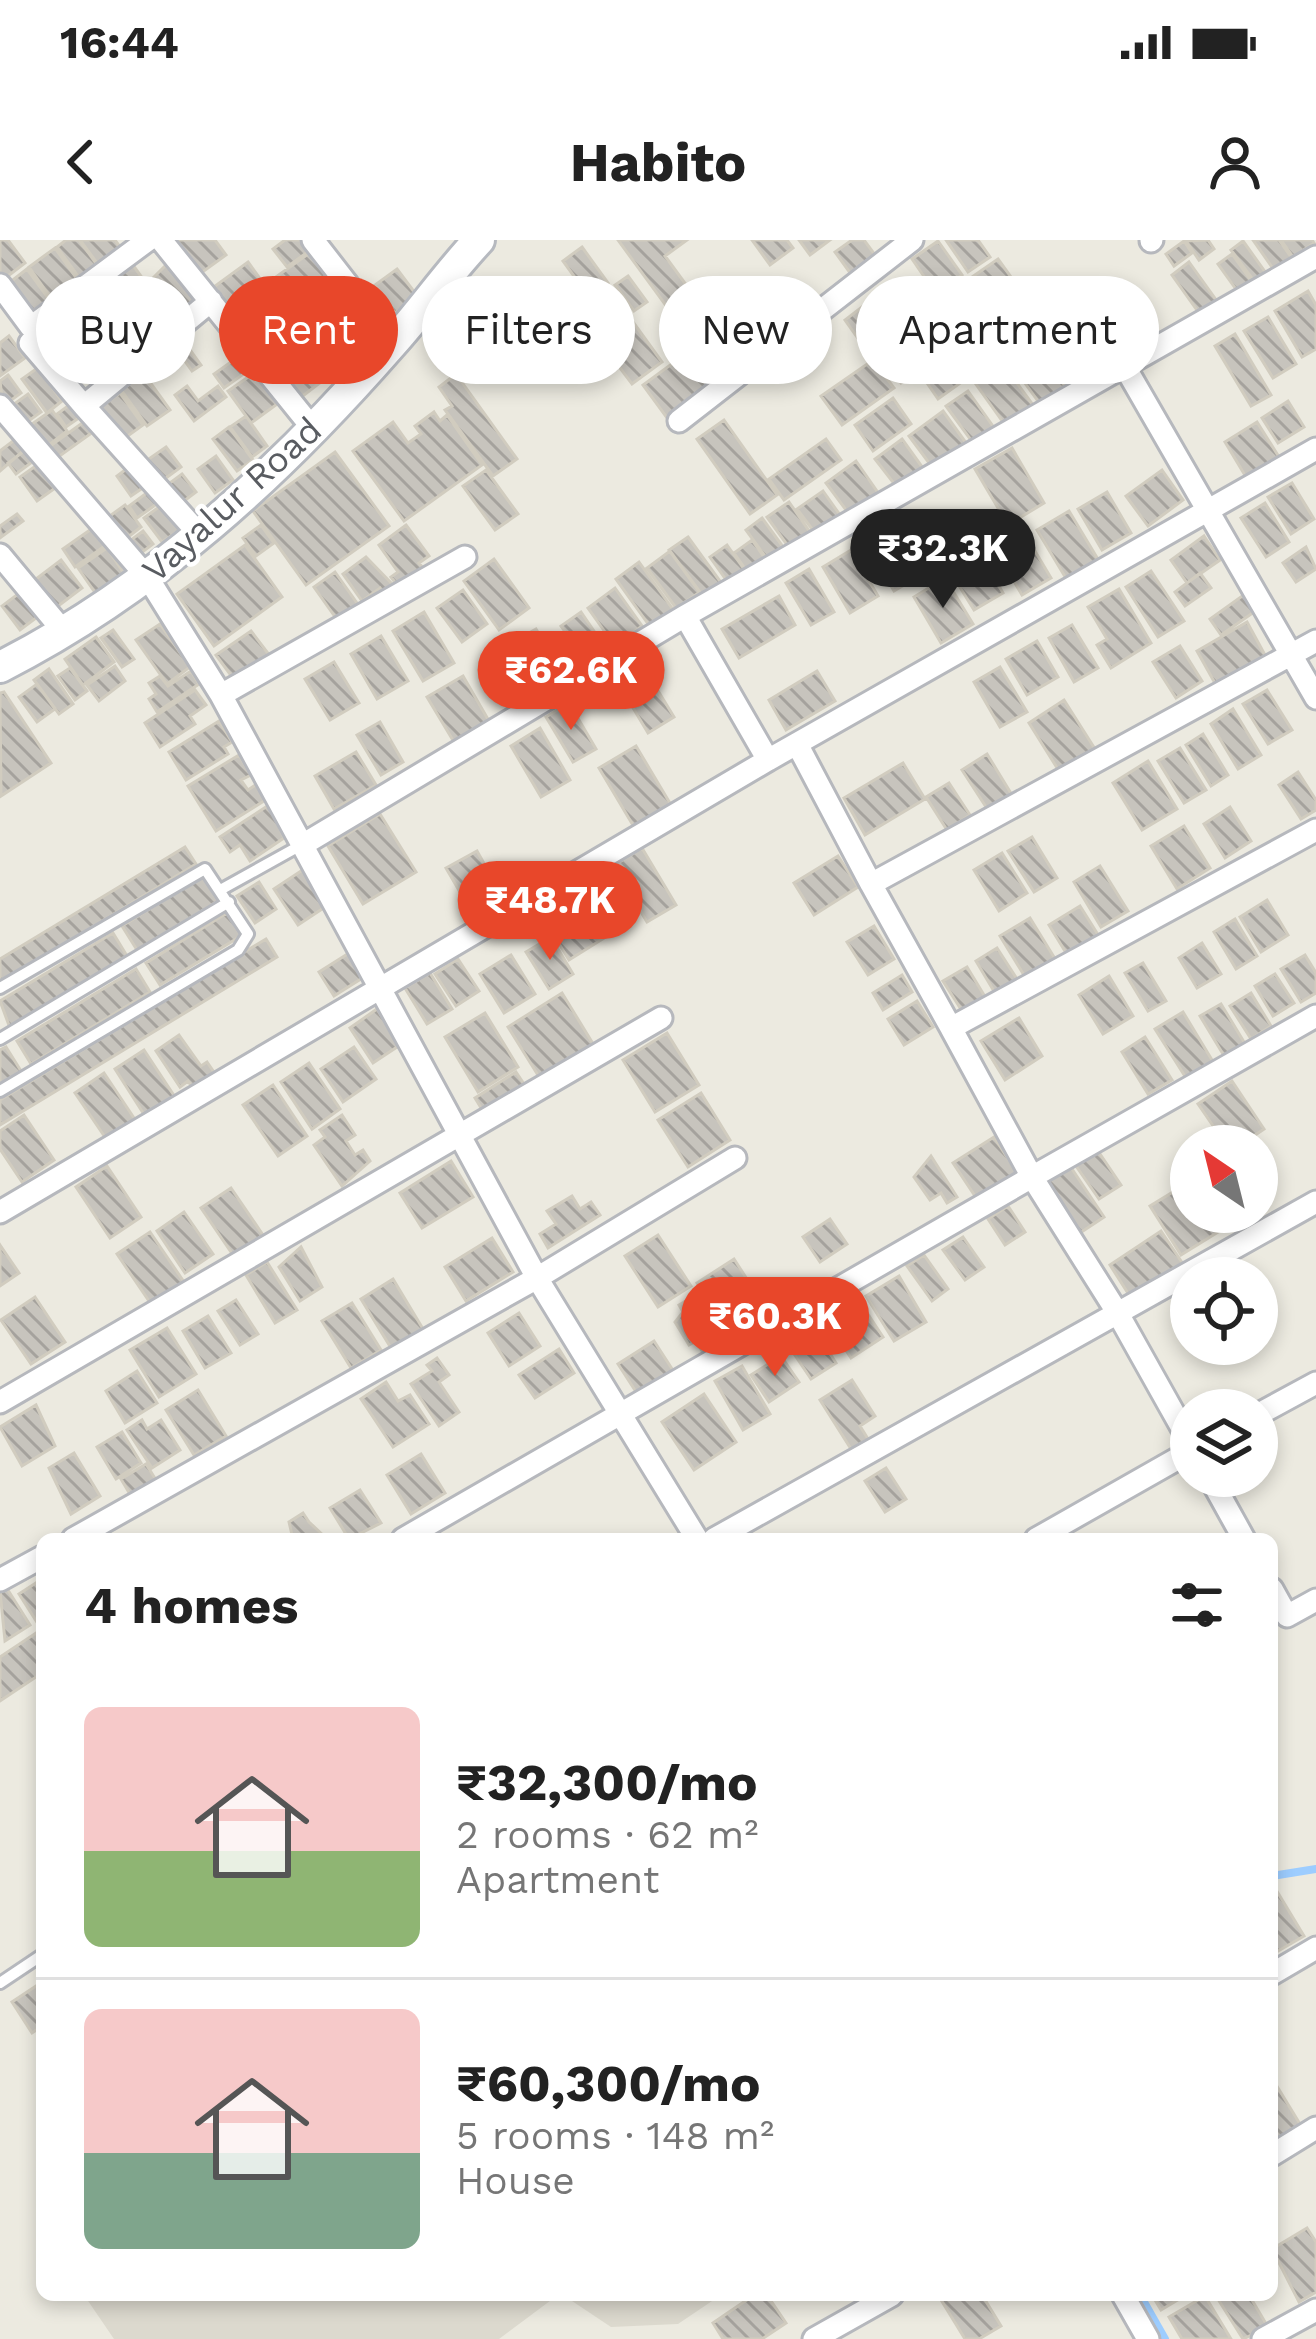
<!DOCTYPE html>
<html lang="en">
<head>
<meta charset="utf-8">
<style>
  :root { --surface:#fff; --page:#f2f2f2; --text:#222; --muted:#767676; --line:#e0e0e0; --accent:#e8472a }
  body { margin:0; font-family:"Work Sans",sans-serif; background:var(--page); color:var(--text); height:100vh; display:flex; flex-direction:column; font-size:45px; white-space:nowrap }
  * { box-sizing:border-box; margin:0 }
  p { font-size:39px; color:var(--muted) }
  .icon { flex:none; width:66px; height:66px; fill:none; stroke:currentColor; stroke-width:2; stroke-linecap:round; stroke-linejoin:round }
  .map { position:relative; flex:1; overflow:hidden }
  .panel { position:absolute; left:36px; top:1293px; width:1242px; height:768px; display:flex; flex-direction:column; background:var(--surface); border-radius:18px; box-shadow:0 6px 18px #0003 }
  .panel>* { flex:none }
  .top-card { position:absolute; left:36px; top:36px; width:1245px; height:108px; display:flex; gap:24px }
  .needle { width:78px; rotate:325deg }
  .controls { position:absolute; left:1170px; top:885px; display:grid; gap:24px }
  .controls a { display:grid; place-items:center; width:108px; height:108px; border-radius:50%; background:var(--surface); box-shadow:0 6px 18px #0003; font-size:60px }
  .price { position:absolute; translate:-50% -102px; padding:0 27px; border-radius:42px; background:var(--accent); color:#fff; font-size:39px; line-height:78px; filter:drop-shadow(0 3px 6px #0008) }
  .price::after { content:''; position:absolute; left:50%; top:72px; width:36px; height:27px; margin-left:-18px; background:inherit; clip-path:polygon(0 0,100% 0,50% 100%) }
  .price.selected { background:#222; color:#fff }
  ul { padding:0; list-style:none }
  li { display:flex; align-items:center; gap:36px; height:300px; padding:0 48px }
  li+li { border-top:3px solid var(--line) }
  li span { display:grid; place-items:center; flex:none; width:336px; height:240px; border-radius:18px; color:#555 }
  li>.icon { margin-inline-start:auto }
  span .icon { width:144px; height:144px; fill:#fffc; stroke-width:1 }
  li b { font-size:51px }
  h2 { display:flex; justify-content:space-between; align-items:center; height:144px; padding:0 48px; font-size:51px }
  .tag { padding:0 42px; border-radius:54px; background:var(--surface); box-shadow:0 6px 18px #0003; font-size:42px; line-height:108px }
  .tag.selected { background:var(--accent); color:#fff }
  .status { display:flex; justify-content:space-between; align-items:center; height:84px; padding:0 60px; background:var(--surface); direction:ltr }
  .status svg { height:33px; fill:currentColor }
  header { display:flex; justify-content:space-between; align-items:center; height:156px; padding:0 48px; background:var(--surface); font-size:54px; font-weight:700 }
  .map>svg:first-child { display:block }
</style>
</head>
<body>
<div class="status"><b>16:44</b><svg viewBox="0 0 49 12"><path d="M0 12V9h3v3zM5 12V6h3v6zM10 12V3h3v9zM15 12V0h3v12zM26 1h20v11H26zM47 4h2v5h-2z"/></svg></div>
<header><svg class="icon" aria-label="back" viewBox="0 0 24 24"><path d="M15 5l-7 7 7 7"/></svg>Habito<svg class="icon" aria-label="person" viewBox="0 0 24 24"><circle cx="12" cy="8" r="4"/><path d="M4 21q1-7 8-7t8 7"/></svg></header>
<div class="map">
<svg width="1316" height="2099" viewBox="0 0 1316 2099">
  <defs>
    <pattern id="building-back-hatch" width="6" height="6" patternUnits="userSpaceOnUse" patternTransform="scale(3)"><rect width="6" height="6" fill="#c7c4bd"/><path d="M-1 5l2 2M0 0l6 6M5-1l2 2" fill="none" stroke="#a5a29d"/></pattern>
  </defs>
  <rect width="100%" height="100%" fill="#eceae0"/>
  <path fill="#dcd9ce" d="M84 2055H558L499 2099H114Z
    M563 2055H721L678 2084 611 2087Z"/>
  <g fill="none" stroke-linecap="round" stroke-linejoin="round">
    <path stroke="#9dcdff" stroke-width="8" d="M1272 1636 1316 1629
      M1140 2055 1165 2099"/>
  </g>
  <path fill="url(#building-back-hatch)" stroke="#d1ccbf" stroke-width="3" d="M0 0H8L25 23 0 42Z
    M66 0H79L98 26 80 39 57 7Z
    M80 0H115L123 11 100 27Z
    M171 0H215L226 15 197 36Z
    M285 0H301L309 11 287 27 273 9Z
    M618 0H687L665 16 698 61 675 78Z
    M752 0H787L793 8 770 25Z
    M799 0H830L810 15Z
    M852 0H864L878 19 853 37 835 12Z
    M946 0H978L990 17 968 32Z
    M1208 0 1214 9 1199 20 1186 1Z
    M1253 0H1279L1291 17 1274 30Z
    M1281 0H1312L1314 3 1293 17Z
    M938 1 962 35 936 54 912 19Z
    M1184 1 1192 13 1174 26 1166 14Z
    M1243 1 1266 33 1254 41 1231 10Z
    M582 7 608 43 589 57 563 21Z
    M55 8 82 46 56 65 29 27Z
    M311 12 327 35 290 62 273 39Z
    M1232 14 1252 42 1238 52 1218 24Z
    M998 19 1037 73 987 108 949 53Z
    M171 20 203 65 179 82 153 38Z
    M130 21 153 53 130 70 107 37Z
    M248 22 261 40 224 67 211 49Z
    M1189 22 1222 68 1204 80 1172 35Z
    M27 29 54 66 32 83 5 46Z
    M397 29 418 57 395 73 375 45Z
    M628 36 647 62 634 71 615 45Z
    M104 41 126 71 105 86 84 56Z
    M768 41 798 84 777 99 746 57Z
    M904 42 926 72 904 88 882 58Z
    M610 49 632 79 613 93 591 62Z
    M1308 51 1316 65V109L1302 117 1275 71Z
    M251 53 266 73 243 90 228 69Z
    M156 56 176 84 154 100 134 72Z
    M465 56 502 106 471 128 435 78Z
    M81 57 98 82 74 99 57 75Z
    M743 58 778 108 750 128 715 78Z
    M702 64 711 76 689 92 680 79Z
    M866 64 885 92 864 107 845 80Z
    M132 75 151 102 129 118 109 91Z
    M271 75 282 90 257 108 246 93Z
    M935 75 955 104 901 143 880 114Z
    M1268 77 1296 124 1273 138 1244 91Z
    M54 78 87 123 65 139 32 93Z
    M1068 81 1100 125 1070 147 1037 103Z
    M633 82 662 122 632 144 602 104Z
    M714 82 746 127 723 144 690 99Z
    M366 85 377 99 357 114 346 99Z
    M100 86 124 119 100 136 77 103Z
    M1099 94 1112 112 1101 120 1089 102Z
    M1235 94 1271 155 1251 166 1215 106Z
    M9 96 25 118 0 136V103Z
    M180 96 201 125 192 131 172 103Z
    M297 99 309 116 285 134 272 117Z
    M1034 103 1065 146 1040 164 1009 121Z
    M692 109 719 146 670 182 643 145Z
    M957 112 973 134 938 159 923 137Z
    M347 113 354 123 336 135 329 126Z
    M242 114 252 128 224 148 214 134Z
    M311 119 325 139 300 158 285 137Z
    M873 120 894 148 842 185 821 156Z
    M1000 120 1033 165 1005 185 973 140Z
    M46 122 59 140 51 146 62 161 47 173 22 139Z
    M257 131 280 162 251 183 228 151Z
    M144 134 170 170 147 186 121 150Z
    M456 134 517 219 493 236 445 170 452 166 439 147Z
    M8 135 21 153 3 166 0 141Z
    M187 146 198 161 218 146 226 157 194 181 175 155Z
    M968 151 997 192 976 207 946 166Z
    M120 153 143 185 118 203 95 171Z
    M28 154 41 172 23 185 10 167Z
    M893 158 911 184 873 211 855 185Z
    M76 160 86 173 66 187 57 174Z
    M1288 161 1304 187 1278 203 1262 178Z
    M52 170 67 191 45 208 25 189Z
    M943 171 969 207 935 231 909 196Z
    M434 172 440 181 447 175 482 225 404 281 353 211 393 182 408 203 421 194 415 186Z
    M92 176 100 187 54 220 46 209Z
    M246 176 267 206 252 217 230 187Z
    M724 180 777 255 750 274 697 199Z
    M1257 182 1279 217 1246 237 1225 202Z
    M229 187 253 220 237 231 213 199Z
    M21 195 29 206 0 231V211Z
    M826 199 841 220 784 260 769 239Z
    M902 199 925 231 899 250 875 219Z
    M31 206 39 217 16 234 8 223Z
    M166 207 181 227 158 244 143 223Z
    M1012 208 1044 263 1008 285 975 229Z
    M335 212 389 286 306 345 253 271Z
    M216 216 233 240 215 253 198 229Z
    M44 220 61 244 37 261 20 237Z
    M856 221 881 257 852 278 826 243Z
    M133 224 147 245 131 256 117 236Z
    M486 230 518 274 495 290 463 246Z
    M1162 230 1183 260 1148 286 1126 256Z
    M182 234 196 252 176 267 163 248Z
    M1292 243 1314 279 1291 294 1268 257Z
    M152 249 161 261 137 278 129 266Z
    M823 251 840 275 815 293 797 269Z
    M1107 252 1131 293 1102 310 1078 269Z
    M789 262 814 298 793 313 767 277Z
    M1265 263 1289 302 1266 317 1241 278Z
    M163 264 181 289 162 302 144 278Z
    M125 265 141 287 123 301 107 278Z
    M1069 271 1099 321 1067 340 1037 290Z
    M17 274 23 281 0 298V286Z
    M762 278 786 311 770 323 746 290Z
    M97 285 109 303 75 327 63 309Z
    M261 285 274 303 256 316 243 298Z
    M406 285 429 316 419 323 425 331 400 349 391 337 398 332 379 305Z
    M895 286 923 334 894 351 866 303Z
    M143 291 153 304 137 316 127 303Z
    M1026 296 1051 338 1022 355 998 314Z
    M1204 296 1220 320 1187 343 1171 320Z
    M688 297 722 344 703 357 669 310Z
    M752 300 769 324 751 337 734 313Z
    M245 305 282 357 214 406 177 354Z
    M727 305 746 332 729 344 710 317Z
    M1306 307 1316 329 1296 342 1283 323Z
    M107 308 125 335 96 354 78 328Z
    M851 310 878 356 850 373 823 327Z
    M670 311 700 352 676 368 647 328Z
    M366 317 398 350 387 358 380 348 362 361 343 334Z
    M983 318 1003 353 974 370 953 336Z
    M494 319 529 368 499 390 464 341Z
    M61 320 82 348 53 370 32 342Z
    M639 322 674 371 651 388 616 339Z
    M809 329 834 372 811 385 786 343Z
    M1151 331 1184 381 1158 397 1126 347Z
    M335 332 359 366 338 381 314 347Z
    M1200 333 1211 348 1185 366 1175 352Z
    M945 338 973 384 941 403 914 357Z
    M26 348 44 372 20 390 2 366Z
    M615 348 642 386 615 406 588 368Z
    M1119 349 1151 403 1111 428 1097 405 1107 399 1088 367Z
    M463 350 487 384 462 402 437 368Z
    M1245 354 1257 370 1221 395 1210 379Z
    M779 356 795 385 739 418 722 389Z
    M424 372 454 423 423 441 393 391Z
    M581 372 609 413 575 436 558 410 572 401 561 386Z
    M1247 382 1266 417 1216 445 1197 411Z
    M160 384 190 427 167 444 136 400Z
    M1072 385 1098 428 1074 442 1049 398Z
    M536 389 566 440 530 461 499 410Z
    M113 390 134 419 122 427 101 398Z
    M251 391 270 416 235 441 216 415Z
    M381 396 408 441 377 459 351 414Z
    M96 397 114 422 83 445 65 419Z
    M1037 401 1058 437 1027 455 1006 419Z
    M1180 406 1202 441 1176 458 1153 422Z
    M334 422 359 463 330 480 305 439Z
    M115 426 125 441 99 461 87 445Z
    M1000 427 1027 472 1000 487 974 442Z
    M70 428 87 451 75 460 58 436Z
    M49 429 73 464 59 474 34 440Z
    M191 431 199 444 157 472 149 459 156 454 149 443 160 436 168 446Z
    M646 431 674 477 648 493 620 446Z
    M817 431 835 461 786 490 769 460Z
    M463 436 489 481 454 502 427 457Z
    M37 444 55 469 37 482 19 457Z
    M195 450 206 465 190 476 195 484 160 507 145 483Z
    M1267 450 1292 490 1268 504 1243 464Z
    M4 452 51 523 1 556 0 453Z
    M1064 460 1095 509 1059 531 1029 483Z
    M569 463 596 509 573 522 546 477Z
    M1233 469 1261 515 1238 529 1211 484Z
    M219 481 232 502 224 507 228 514 186 540 169 512Z
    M380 482 403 522 381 535 357 495Z
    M540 488 570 540 541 557 511 506Z
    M1203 494 1228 535 1211 546 1186 505Z
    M636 506 674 570 637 592 599 528Z
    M1180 508 1206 550 1184 563 1158 521Z
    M356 512 376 545 334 569 315 536Z
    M987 514 1012 555 988 570 962 530Z
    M239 515 251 535 241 540 248 550 257 544 267 559 216 591 188 546Z
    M1148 521 1177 569 1142 590 1113 543Z
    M903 523 925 559 865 595 844 558Z
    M1298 532 1316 560V570L1301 579 1279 545Z
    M949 543 970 575 947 590 926 557Z
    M269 565 284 598 250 621 240 605 230 612 220 597Z
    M1230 567 1251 601 1225 618 1204 584Z
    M380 574 416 632 363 664 328 606Z
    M1184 586 1210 628 1177 649 1151 606Z
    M1032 597 1057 638 1034 652 1008 611Z
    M185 607 196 624 0 743V719Z
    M642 608 676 665 647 682 613 626Z
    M477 611 505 661 475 678 446 628Z
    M1002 613 1027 653 999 671 974 630Z
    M838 616 858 647 814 675 794 643Z
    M1100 626 1128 671 1101 687 1074 642Z
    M304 629 328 665 298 685 274 649Z
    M603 631 633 680 569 720 539 671Z
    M203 636 218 661 137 710 122 686Z
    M259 642 276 669 255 683 237 656Z
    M1267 660 1288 695 1261 712 1240 677Z
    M1080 666 1102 701 1071 721 1049 685Z
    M227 673 241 696 160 745 146 723Z
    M1030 678 1057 722 1027 740 1000 696Z
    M1235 679 1257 716 1236 729 1214 692Z
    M874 686 894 719 868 735 847 702Z
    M113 693 127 716 10 788 0 761Z
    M551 697 573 734 549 749 526 712Z
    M266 699 277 717 0 885V860Z
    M1202 703 1221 734 1197 748 1179 718Z
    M997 708 1017 739 995 753 976 721Z
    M349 713 364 737 334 756 319 732Z
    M511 715 535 754 504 773 480 734Z
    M1305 715 1316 733V753L1301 762 1281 729Z
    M458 719 479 751 456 766 435 734Z
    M1143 723 1166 761 1148 771 1125 733Z
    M967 727 987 760 964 774 943 741Z
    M136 729 150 752 31 824 17 801Z
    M430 733 452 769 427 784 405 748Z
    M1275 734 1294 763 1273 776 1255 746Z
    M902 735 912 752 883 770 873 753Z
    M1109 736 1133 776 1103 794 1079 755Z
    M562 753 595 807 541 840 508 787Z
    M1251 753 1271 786 1251 799 1230 766Z
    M917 761 933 787 904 805 888 779Z
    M1221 764 1247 807 1226 819 1200 776Z
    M377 769 400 805 373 823 350 788Z
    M1183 772 1215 825 1188 841 1155 789Z
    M485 773 518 827 478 852 445 797Z
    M1019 778 1042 816 1005 840 981 801Z
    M667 793 699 845 655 872 623 820Z
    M179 795 201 826 207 822 216 835 194 850 188 841 180 847 156 811Z
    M1145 797 1172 840 1148 854 1122 812Z
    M6 807 21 831 0 844V810Z
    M354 807 376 839 343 862 321 829Z
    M144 810 175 857 145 876 115 829Z
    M309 823 340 869 312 889 281 842Z
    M516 832 528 850 486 876 475 858Z
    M104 833 138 884 109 903 75 853Z
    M1232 841 1264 889 1239 906H1227L1198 864Z
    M273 845 307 896 278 916 243 865Z
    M701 853 730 900 688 927 658 880Z
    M24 875 54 920 22 942 0 909V891Z
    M342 875 355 895 346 901 355 915 363 910 370 921 342 946 314 905 325 897 320 890Z
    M994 897 1020 937 979 962 953 923Z
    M1098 911 1121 945 1099 959 1076 926Z
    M931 916 957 957 947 963 941 953 930 960 914 937Z
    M451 921 473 957 422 988 400 953Z
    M107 926 141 977 110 998 76 947Z
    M1070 926 1104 977 1077 995 1043 945Z
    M1191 941V972H1212L1223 989 1181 1015 1150 966Z
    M231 948 263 995 233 1015 201 968Z
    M572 956 580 969 591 962 600 975 548 1008 540 994 556 984 547 971Z
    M1008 966 1025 992 1005 1005 988 979Z
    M184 972 213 1014 185 1033 157 991Z
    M830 979 847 1004 820 1022 803 997Z
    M1161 991 1183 1024 1131 1058 1110 1025Z
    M150 992 184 1042 151 1064 117 1014Z
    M658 995 691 1046 658 1067 625 1016Z
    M963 997 984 1027 965 1040 943 1010Z
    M492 998 513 1032 466 1061 445 1027Z
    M0 1005 19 1033 0 1046Z
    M301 1007 322 1047 300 1061 279 1027Z
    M924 1015 948 1049 932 1061 907 1026Z
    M734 1019 772 1078 734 1102 697 1043Z
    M267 1022 297 1070 275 1083 246 1035Z
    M899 1036 926 1082 894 1101 866 1056Z
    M393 1039 423 1089 391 1108 361 1059Z
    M852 1050 883 1097 851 1118 820 1071Z
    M35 1057 65 1102 31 1124 1 1080Z
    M689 1059 693 1066 698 1063 721 1099 702 1111 696 1101 689 1105 675 1082 683 1072 679 1065Z
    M236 1060 258 1094 240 1105 218 1071Z
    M352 1063 381 1110 351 1128 322 1081Z
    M519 1073 540 1106 509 1126 488 1093Z
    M208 1076 231 1113 205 1128 183 1091Z
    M810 1082 836 1123 811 1139 784 1099Z
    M167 1088 196 1134 159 1157 130 1110Z
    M654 1101 676 1135 640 1158 618 1124Z
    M559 1109 574 1133 535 1158 519 1135Z
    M781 1116 799 1142 769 1162 751 1135Z
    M437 1118 449 1135 439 1142 459 1172 439 1186 411 1144 432 1131 427 1125Z
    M742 1126 770 1174 743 1190 715 1141Z
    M137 1131 157 1163 125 1183 106 1151Z
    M852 1140 875 1176 860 1186 868 1199 851 1209 820 1160Z
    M386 1142 398 1161 410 1155 429 1184 393 1207 361 1159Z
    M198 1150 226 1196 194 1215 166 1170Z
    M704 1154 736 1202 694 1230 662 1182Z
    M36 1165 55 1206 22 1226 0 1187Z
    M142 1180 147 1189 161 1180 180 1210 152 1228 127 1190Z
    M122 1192 141 1223 116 1239 97 1207Z
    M74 1213 100 1256 71 1274 49 1228Z
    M421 1214 445 1253 411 1274 387 1235Z
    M146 1224 156 1240 131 1256 121 1239Z
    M886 1228 906 1259 885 1272 865 1241Z
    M360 1250 381 1283 349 1299 330 1268Z
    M303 1273 309 1282 327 1299H293L289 1282Z
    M42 1339V1390L19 1354Z
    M6 1347 30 1385 5 1401 0 1351Z
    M36 1393 42 1402V1433L0 1461V1417Z
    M1275 1648 1304 1696 1273 1714 1272 1650Z
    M42 1742V1786L32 1793 12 1762Z
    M1275 1843 1303 1889 1272 1908V1845Z
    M1307 1988 1316 2002V2052L1299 2062 1272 2009Z
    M754 2055H767L786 2083 762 2099H723L713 2083Z
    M938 2055H982L1001 2086 979 2099H965Z
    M1152 2055H1186L1161 2070Z
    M1249 2055 1268 2087 1243 2099 1216 2056Z
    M1205 2056 1231 2099H1182L1169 2077Z"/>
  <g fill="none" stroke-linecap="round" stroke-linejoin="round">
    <g stroke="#b6b8bd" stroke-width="16">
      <path id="service" d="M222 649 303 604
        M0 748 205 629 248 694 238 710 0 851
        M0 799 229 662
        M0 1743 42 1715"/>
    </g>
    <g stroke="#b6b8bd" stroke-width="27">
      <path id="minor" d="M161 0 314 190
        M313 0 393 103
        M1151 1 1152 0
        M0 45 31 87 148 0
        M30 103 84 166
        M1125 127 1316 458
        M0 166 148 338 221 455 537 1038 697 1299
        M679 181 912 0
        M200 295 84 166 211 61
        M0 315 64 392
        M685 376 768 520 1316 209
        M221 455 465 317
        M797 504 871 644 1316 401
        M1316 590 951 788 1032 937 1316 776
        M304 604 685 376 1316 17
        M871 644 951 788
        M0 972 768 520
        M0 1162 661 778
        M1257 1175 1316 1143
        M1209 1236 1244 1299
        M73 1299 537 1038 735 918
        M403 1299 1032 937 1117 1072 1191 1204
        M714 1299 1316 962
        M1036 1299 1191 1211
        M0 1340 42 1317
        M1272 1349 1287 1376 1316 1360
        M1272 1734 1316 1708
        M1272 1915 1316 1888
        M1123 2055 1148 2099
        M814 2099 892 2055
        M1263 2099 1316 2070"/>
    </g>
    <g stroke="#b6b9bf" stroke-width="36">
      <path id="secondary" d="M0 427C152 350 278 234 390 106 421 72 447 34 479 0"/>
    </g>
    <use href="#service" stroke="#fff" stroke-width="10"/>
    <use href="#minor" stroke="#fff" stroke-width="21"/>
    <use href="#secondary" stroke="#fff" stroke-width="30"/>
  </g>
  <g text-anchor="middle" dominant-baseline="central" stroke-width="9" stroke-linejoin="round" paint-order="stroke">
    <g font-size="36" fill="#595c61" stroke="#fff">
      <text transform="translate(232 260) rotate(-42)">Vayalur Road</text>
    </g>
  </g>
</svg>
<div class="controls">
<a><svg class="needle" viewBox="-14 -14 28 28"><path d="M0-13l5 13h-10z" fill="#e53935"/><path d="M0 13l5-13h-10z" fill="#767676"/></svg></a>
<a><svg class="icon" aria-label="locate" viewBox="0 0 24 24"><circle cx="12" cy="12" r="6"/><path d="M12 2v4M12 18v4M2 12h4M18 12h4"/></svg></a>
<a><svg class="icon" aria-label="layers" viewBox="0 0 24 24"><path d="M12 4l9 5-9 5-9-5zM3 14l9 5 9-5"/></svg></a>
</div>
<b class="price selected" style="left:943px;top:371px">₹32.3K</b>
<b class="price" style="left:571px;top:493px">₹62.6K</b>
<b class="price" style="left:550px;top:723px">₹48.7K</b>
<b class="price" style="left:775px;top:1139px">₹60.3K</b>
<div class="top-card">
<a class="tag">Buy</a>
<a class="tag selected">Rent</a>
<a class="tag">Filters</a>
<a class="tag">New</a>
<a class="tag">Apartment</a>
</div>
<section class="panel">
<h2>4 homes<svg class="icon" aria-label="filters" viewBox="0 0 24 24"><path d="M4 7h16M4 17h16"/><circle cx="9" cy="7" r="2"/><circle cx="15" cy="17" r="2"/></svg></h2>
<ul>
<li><span style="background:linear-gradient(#f6c9c9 60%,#8fb573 0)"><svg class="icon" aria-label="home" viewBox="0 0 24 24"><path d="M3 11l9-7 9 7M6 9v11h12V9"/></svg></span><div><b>₹32,300/mo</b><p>2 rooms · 62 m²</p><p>Apartment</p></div></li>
<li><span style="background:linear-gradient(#f6c9c9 60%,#7fa58c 0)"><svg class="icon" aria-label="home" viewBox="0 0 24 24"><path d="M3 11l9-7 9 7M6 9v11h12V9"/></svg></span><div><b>₹60,300/mo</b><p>5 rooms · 148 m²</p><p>House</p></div></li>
</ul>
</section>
</div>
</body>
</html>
